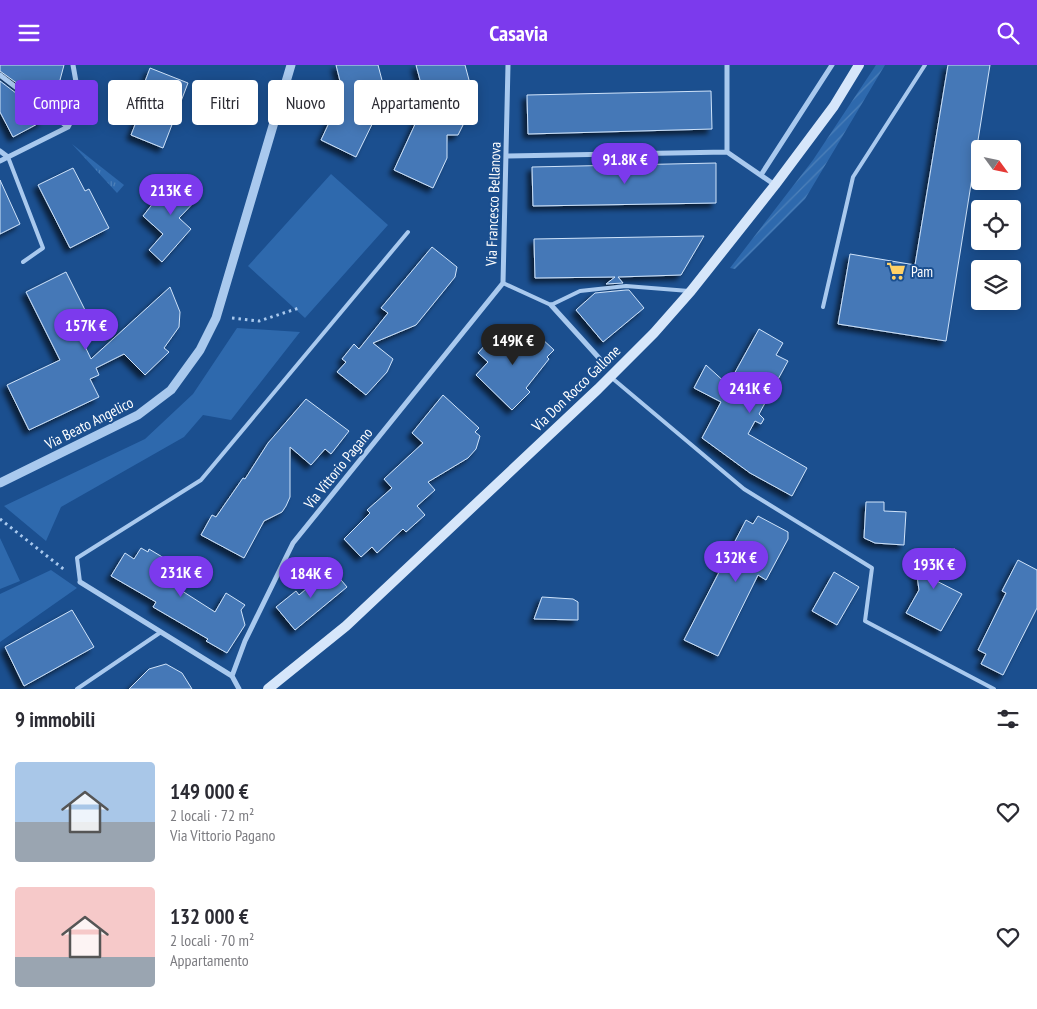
<!DOCTYPE html>
<html lang="it">
<head>
<meta charset="utf-8">
<style>
  :root { --surface:#fff; --page:#f2f2f3; --text:#2b2b33; --muted:#7c7c81; --accent:#7c3aed }
  body { margin:0; font-family:"PT Sans Narrow",sans-serif; background:var(--page); color:var(--text); height:100vh; display:flex; flex-direction:column; font-size:19px; white-space:nowrap }
  * { box-sizing:border-box; margin:0 }
  p { font-size:16px; color:var(--muted) }
  .icon { flex:none; width:28px; height:28px; fill:none; stroke:currentColor; stroke-width:2; stroke-linecap:round; stroke-linejoin:round }
  .map { position:relative; height:624px; overflow:hidden }
  .details { display:flex; flex-direction:column; background:var(--surface); flex:1 }
  .details>* { flex:none }
  .hud { position:absolute; left:15px; top:15px; width:500px; height:45px; display:flex; gap:10px }
  .needle { width:32px; rotate:123deg }
  .buttons { position:absolute; left:971px; top:75px; display:grid; gap:10px }
  .buttons a { display:grid; place-items:center; width:50px; height:50px; border-radius:5px; background:var(--surface); box-shadow:0 2px 12px #0003; font-size:25px }
  .price { position:absolute; translate:-50% -42px; padding:0 11px; border-radius:18px; background:var(--accent); color:#fff; font-size:16px; line-height:32px; filter:drop-shadow(0 1px 2px #0008) }
  .price::after { content:''; position:absolute; left:50%; top:30px; width:15px; height:11px; margin-left:-8px; background:inherit; clip-path:polygon(0 0,100% 0,50% 100%) }
  .price.selected { background:#222; color:#fff }
  ul { padding:0; list-style:none }
  li { display:flex; align-items:center; gap:15px; height:125px; padding:0 15px }
  li span { display:grid; place-items:center; flex:none; width:140px; height:100px; border-radius:5px; color:#555 }
  li>.icon { margin-inline-start:auto }
  span .icon { width:60px; height:60px; fill:#fffc; stroke-width:1 }
  li b { font-size:21px }
  h2 { display:flex; justify-content:space-between; align-items:center; height:60px; padding:0 15px; font-size:21px }
  .tag { padding:0 18px; border-radius:5px; background:var(--surface); box-shadow:0 2px 12px #0003; font-size:18px; line-height:45px }
  .tag.selected { background:var(--accent); color:#fff }
  header { display:flex; justify-content:space-between; align-items:center; height:65px; padding:0 15px; background:var(--accent); color:#fff; font-size:22px; font-weight:700 }
  .map>svg:first-child { display:block }
</style>
</head>
<body>
<header><svg class="icon" aria-label="menu" viewBox="0 0 24 24"><path d="M4 6h16M4 12h16M4 18h16"/></svg>Casavia<svg class="icon" aria-label="search" viewBox="0 0 24 24"><circle cx="10" cy="10" r="6"/><path d="M15 15l6 6"/></svg></header>
<div class="map">
<svg width="1037" height="624" viewBox="0 0 1037 624">
  <defs>
    <pattern id="park-tufts" width="24" height="20" patternUnits="userSpaceOnUse" patternTransform="scale(1.25)"><rect width="24" height="20" fill="#2e69ad"/><path d="M3 7l-1-3M5 7V3M7 7l1-3M15 17l-1-3M17 17v-4M19 17l1-3" fill="none" stroke="#4d80b9"/></pattern>
    <pattern id="garden-furrows" width="10" height="10" patternUnits="userSpaceOnUse" patternTransform="scale(1.25)"><rect width="10" height="10" fill="#2e69ad"/><path d="M-1 1l2-2M0 10L10 0M9 11l2-2" fill="none" stroke="#4d80b9"/></pattern>
    <filter id="shadow"><feDropShadow dx="-4.5" dy="4.5" stdDeviation="2.5" flood-color="#0009"/></filter>
  </defs>
  <rect width="100%" height="100%" fill="#1b4f8f"/>
  <path fill="#2e69ad" d="M331 109 388 160 305 253 248 201Z
    M237 263 300 267 231 355 203 350 184 372 61 442 46 476 4 441 145 374 193 329Z
    M0 473 20 516 0 524Z
    M51 505 77 523 0 577V529Z"/>
  <path fill="url(#park-tufts)" d="M72 79 124 120 117 128Z"/>
  <path fill="url(#garden-furrows)" d="M876 0H885L805 134 735 204 730 203 813 95Z"/>
  <path fill="#4478b7" stroke="#cfe3fa" filter="url(#shadow)" d="M0 0H64L60 15 46 39 0 6Z
    M336 0H378L383 19 380 43 356 92 321 75 343 28Z
    M416 0H465L473 30 471 44 458 70H447V93L433 123 394 105 422 44 424 30Z
    M948 0H990L946 276 838 259 850 189 915 200Z
    M150 3 188 18 163 83 131 70 150 21 144 19Z
    M0 16 41 47 43 56 13 72 0 47Z
    M711 26 712 64 528 69 527 30Z
    M716 98V138L533 141 532 102Z
    M73 103 85 126 89 124 109 163 70 183 38 120Z
    M176 109 200 131 179 153 191 164 162 197 149 185 163 169 143 151Z
    M0 115 20 159 0 169Z
    M704 171 681 210 618 212 623 218 606 219 615 212 535 213 534 174Z
    M432 182 457 202 455 212 416 260 373 278 393 294 387 307 366 330 337 307 346 297 342 294 354 279 359 284 388 248 381 243Z
    M66 207 88 251 74 258 91 294 170 222 180 247 179 262 164 283 169 287 145 310 124 289 96 303 99 310 90 314 99 332 29 365 7 320 60 295 26 227Z
    M626 225H629L644 243 603 277 576 245 595 228Z
    M524 263 537 275 540 272 554 285 547 292 549 294 526 323 530 327 512 345 476 310 488 297 478 288 494 270 506 281Z
    M759 264 783 278 776 290 788 296 759 349 764 354 761 359 755 356 748 369 807 403 792 431 750 408 702 373 721 337 694 323 706 300 728 320Z
    M443 330 479 363 475 367 480 371 476 384 468 393 428 417 435 425 417 441 425 450 406 467 403 464 377 488 372 482 361 492 344 474 370 448 367 445 392 423 384 414 423 378 412 368Z
    M306 334 349 366 331 389 325 384 311 400 290 382V432L286 441 282 447 264 456 244 493 201 470 212 450 216 452 243 413 245 414 268 378Z
    M866 437H884V446L906 447 904 480 875 478 864 473Z
    M758 451 788 467V474L766 515 758 510 718 591 684 575 746 455 753 459Z
    M141 483 148 487 149 484 174 499 176 497 191 506 179 524 215 547 226 528 245 540 241 545 245 560 227 588 206 576 208 574 153 542 156 537 111 511 125 488 134 494Z
    M955 484 957 501 917 506 962 529 941 566 906 548 919 525 914 490Z
    M1018 495 1037 505V543L1003 610 981 599 986 589 978 585 1006 528 1002 526Z
    M331 503 347 522 295 565 276 542 296 526 299 530Z
    M834 507 859 522 837 560 812 546Z
    M542 532 573 534 578 537V555L534 554Z
    M72 545 94 582 24 621 5 582Z
    M166 599 182 608 192 624H129L149 604Z"/>
  <g fill="none" stroke-linecap="round" stroke-linejoin="round">
    <path stroke="#a9c9ee" stroke-width="3" stroke-dasharray="2.5 4" stroke-linecap="butt" d="M232 253 259 256 299 243
      M0 454 66 506"/>
    <path stroke="#a9c9ee" stroke-width="4" d="M8 92 43 183 23 197
      M503 218 551 240 580 226 626 221 689 226
      M823 242 853 112 925 0
      M612 313 744 424 872 503 865 556 994 624
      M80 517 77 493 201 415 408 167
      M77 624 161 567"/>
    <path stroke="#a9c9ee" stroke-width="5" d="M727 0V87L775 120
      M0 10 68 62
      M0 86 8 92
      M508 91 727 87
      M0 96 68 62 80 39 73 0
      M761 110 832 0
      M551 240 599 293
      M80 517 232 611
      M239 624 232 611 245 576 293 478 503 218 508 0"/>
    <path stroke="#a9c9ee" stroke-width="9" d="M0 418 138 350 171 325 200 285 216 253 291 0"/>
    <path stroke="#d6e6fa" stroke-width="10" d="M268 624 346 561 598 324 654 268 691 226 775 120 834 41 859 0"/>
  </g>
  <defs>
    <g id="supermarket-bare" transform="scale(1.5)"><path d="M-6-5.5h2.5l.6 2H6L4.5 2H-2.5L-4.4-4H-6ZM-1.5 3.2a1.3 1.3 0 1 0 .1 0ZM3 3.2a1.3 1.3 0 1 0 .1 0Z" fill="#ffd166" stroke="#1b4f8f" stroke-width="2.5" paint-order="stroke"/></g>
  </defs>
  <g fill-rule="evenodd">
    <use href="#supermarket-bare" x="896" y="206"/>
  </g>
  <g text-anchor="middle" dominant-baseline="central" stroke-width="4" stroke-linejoin="round" paint-order="stroke">
    <g font-size="15" fill="#fff" stroke="#1b4f8f">
      <text transform="translate(493 139) rotate(-88)">Via Francesco Bellanova</text>
      <text transform="translate(576 323) rotate(-44)">Via Don Rocco Gallone</text>
      <text transform="translate(89 358) rotate(-27)">Via Beato Angelico</text>
      <text transform="translate(338 403) rotate(-51)">Via Vittorio Pagano</text>
    </g>
    <g font-size="15" fill="#fff" stroke="#1b4f8f" text-anchor="start">
      <text x="911" y="206">Pam</text>
    </g>
  </g>
</svg>
<div class="buttons">
<a><svg class="needle" viewBox="-14 -14 28 28"><path d="M0-13l5 13h-10z" fill="#e53935"/><path d="M0 13l5-13h-10z" fill="#7c7c81"/></svg></a>
<a><svg class="icon" aria-label="locate" viewBox="0 0 24 24"><circle cx="12" cy="12" r="6"/><path d="M12 2v4M12 18v4M2 12h4M18 12h4"/></svg></a>
<a><svg class="icon" aria-label="layers" viewBox="0 0 24 24"><path d="M12 4l9 5-9 5-9-5zM3 14l9 5 9-5"/></svg></a>
</div>
<b class="price" style="left:625px;top:120px">91.8K €</b>
<b class="price" style="left:171px;top:151px">213K €</b>
<b class="price" style="left:86px;top:286px">157K €</b>
<b class="price selected" style="left:513px;top:301px">149K €</b>
<b class="price" style="left:750px;top:349px">241K €</b>
<b class="price" style="left:736px;top:518px">132K €</b>
<b class="price" style="left:934px;top:525px">193K €</b>
<b class="price" style="left:181px;top:533px">231K €</b>
<b class="price" style="left:311px;top:534px">184K €</b>
<div class="hud">
<a class="tag selected">Compra</a>
<a class="tag">Affitta</a>
<a class="tag">Filtri</a>
<a class="tag">Nuovo</a>
<a class="tag">Appartamento</a>
</div>
</div>
<section class="details">
<h2>9 immobili<svg class="icon" aria-label="filters" viewBox="0 0 24 24"><path d="M4 7h16M4 17h16"/><circle cx="9" cy="7" r="2"/><circle cx="15" cy="17" r="2"/></svg></h2>
<ul>
<li><span style="background:linear-gradient(#a9c7e8 60%,#9aa5b1 0)"><svg class="icon" aria-label="home" viewBox="0 0 24 24"><path d="M3 11l9-7 9 7M6 9v11h12V9"/></svg></span><div><b>149 000 €</b><p>2 locali · 72 m²</p><p>Via Vittorio Pagano</p></div><svg class="icon" aria-label="heart" viewBox="0 0 24 24"><path d="M12 20l-8-8c-3-5 5-10 8-4 3-6 11-1 8 4z"/></svg></li>
<li><span style="background:linear-gradient(#f6c9c9 70%,#9aa5b1 0)"><svg class="icon" aria-label="home" viewBox="0 0 24 24"><path d="M3 11l9-7 9 7M6 9v11h12V9"/></svg></span><div><b>132 000 €</b><p>2 locali · 70 m²</p><p>Appartamento</p></div><svg class="icon" aria-label="heart" viewBox="0 0 24 24"><path d="M12 20l-8-8c-3-5 5-10 8-4 3-6 11-1 8 4z"/></svg></li>
</ul>
</section>
</body>
</html>
